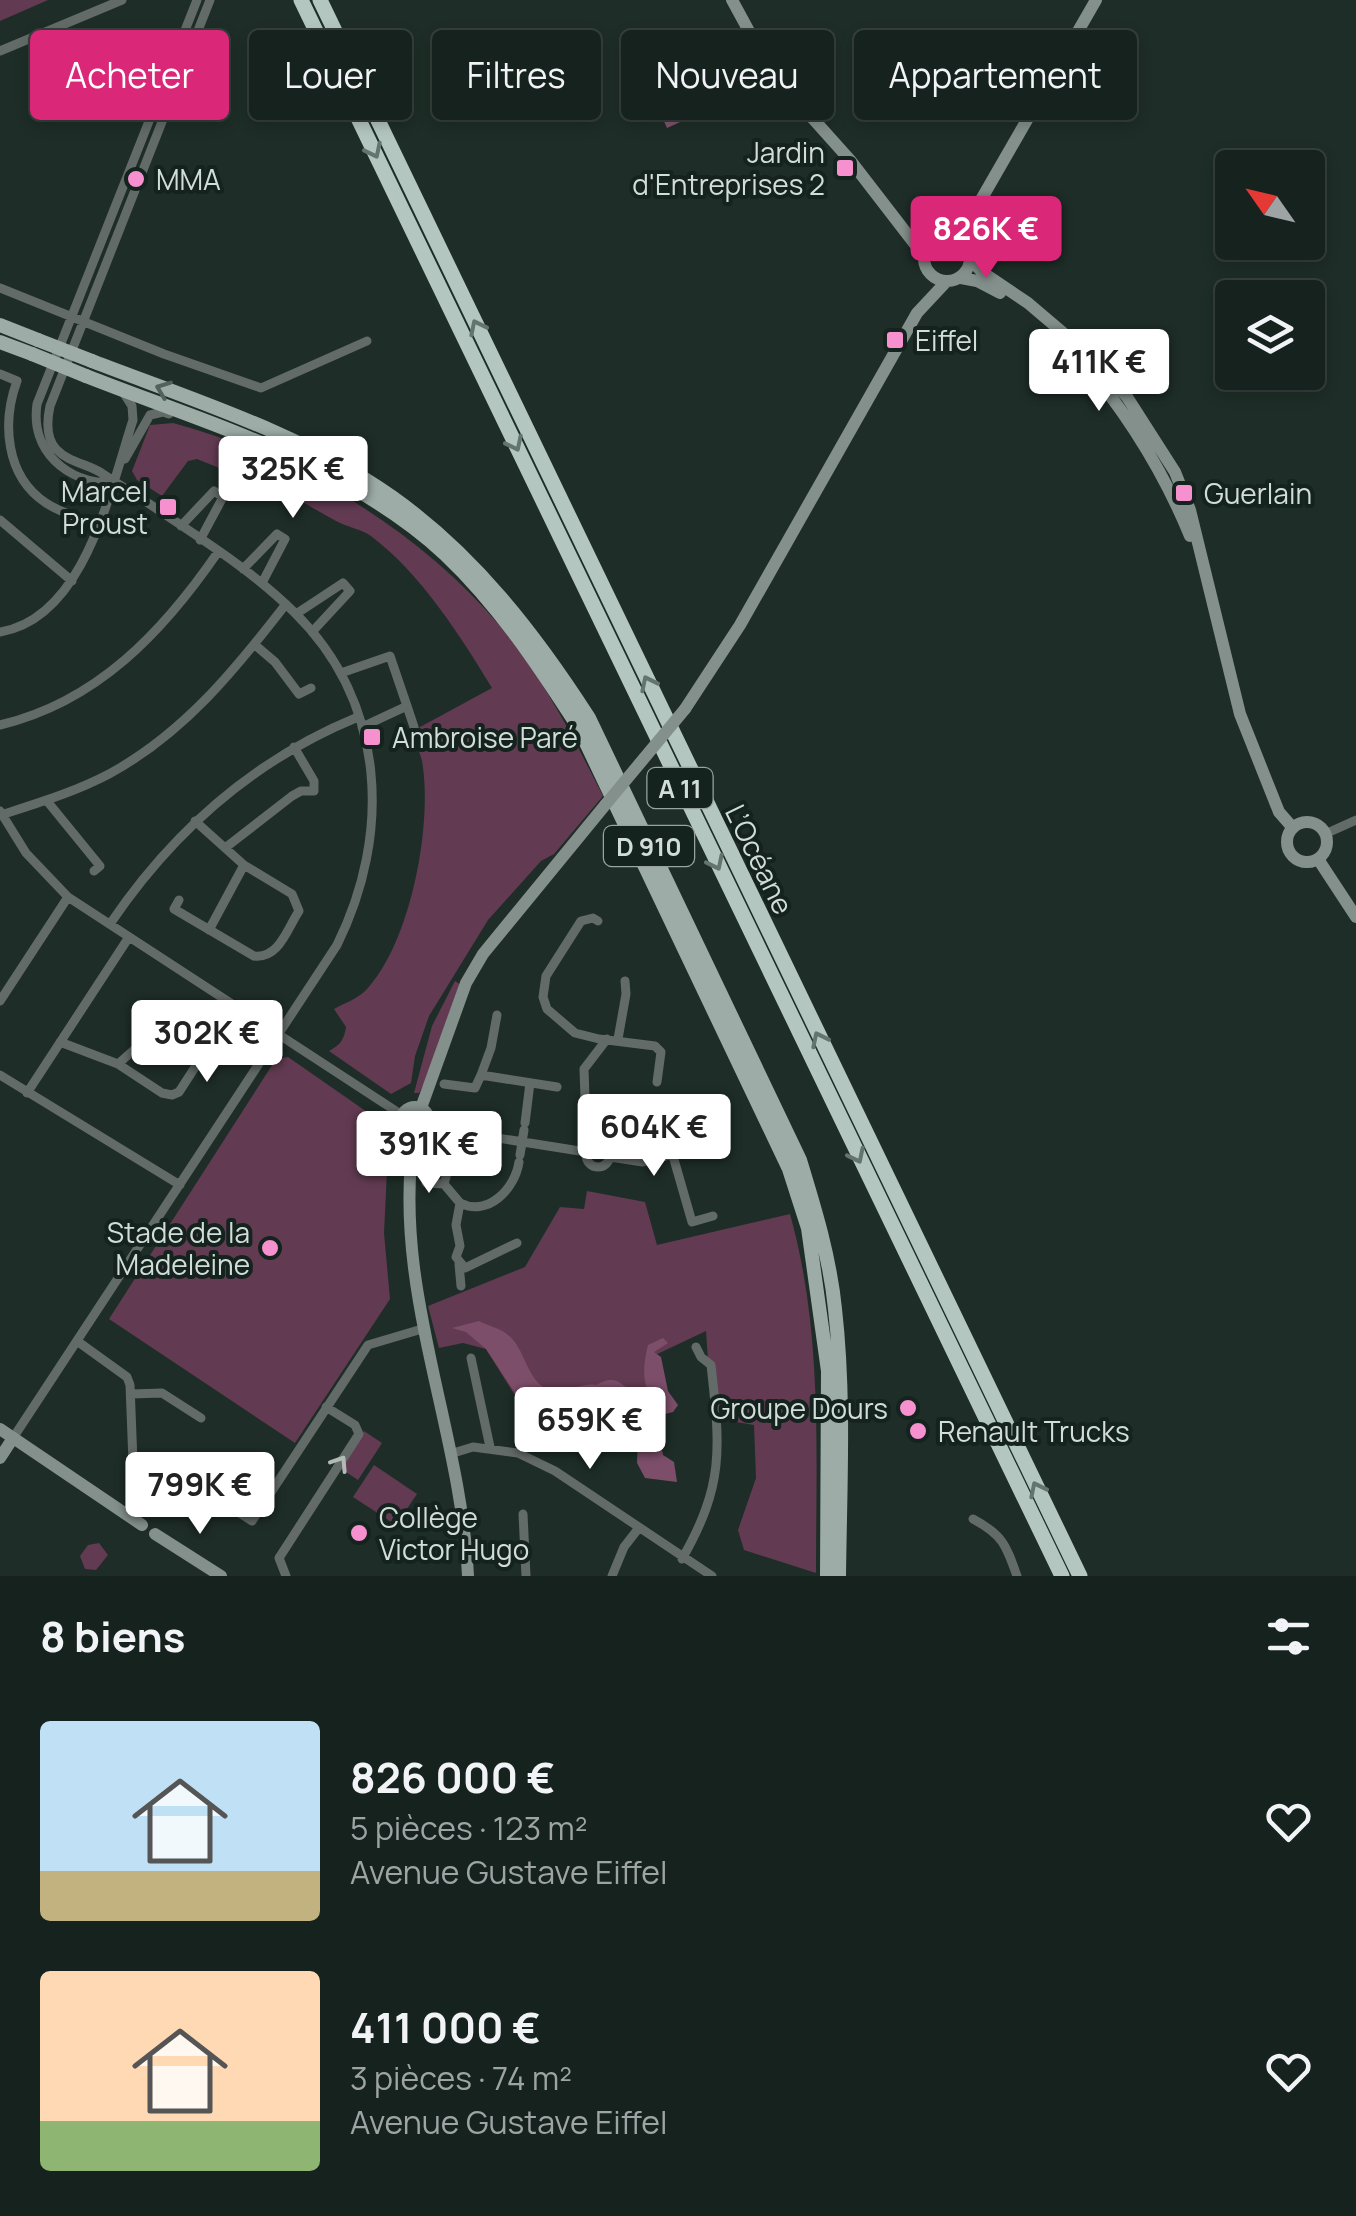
<!DOCTYPE html>
<html lang="fr">
<head>
<meta charset="utf-8">
<style>
  :root { --surface:#16221d; --page:#1f2a26; --text:#f1f3f6; --muted:#9ea4a4; --line:#353f3b; --accent:#db2777 }
  body { margin:0; font-family:Manrope,sans-serif; background:var(--page); color:var(--text); height:100vh; display:flex; flex-direction:column; font-size:38px; white-space:nowrap }
  * { box-sizing:border-box; margin:0 }
  p { font-size:32px; color:var(--muted) }
  .icon { flex:none; width:55px; height:55px; fill:none; stroke:currentColor; stroke-width:2; stroke-linecap:round; stroke-linejoin:round }
  .map { position:relative; height:1576px; overflow:hidden }
  .drawer { display:flex; flex-direction:column; background:var(--surface); flex:1 }
  .drawer>* { flex:none }
  .top-card { position:absolute; left:30px; top:30px; width:1298px; height:90px; display:flex; gap:20px }
  .needle { width:65px; rotate:304deg }
  .tools { position:absolute; left:1215px; top:150px; display:grid; gap:20px }
  .tools a { display:grid; place-items:center; width:110px; height:110px; border-radius:10px; background:var(--surface); box-shadow:0 5px 15px #0003,0 0 0 2px var(--line); font-size:50px }
  .price { position:absolute; translate:-50% -85px; padding:0 22px; border-radius:10px; background:#fff; color:#222; font-size:32px; line-height:65px; filter:drop-shadow(0 2px 5px #0008) }
  .price::after { content:''; position:absolute; left:50%; top:60px; width:30px; height:22px; margin-left:-15px; background:inherit; clip-path:polygon(0 0,100% 0,50% 100%) }
  .price.selected { background:var(--accent); color:#fff }
  ul { padding:0; list-style:none }
  li { display:flex; align-items:center; gap:30px; height:250px; padding:0 40px }
  li span { display:grid; place-items:center; flex:none; width:280px; height:200px; border-radius:10px; color:#555 }
  li>.icon { margin-inline-start:auto }
  span .icon { width:120px; height:120px; fill:#fffc; stroke-width:1 }
  li b { font-size:42px }
  h2 { display:flex; justify-content:space-between; align-items:center; height:120px; padding:0 40px; font-size:42px }
  .chip { padding:0 35px; border-radius:10px; background:var(--surface); box-shadow:0 5px 15px #0003,0 0 0 2px var(--line); font-size:35px; line-height:90px }
  .chip.selected { background:var(--accent); color:#fff }
  .map>svg:first-child { display:block }
</style>
</head>
<body>
<div class="map">
<svg width="1356" height="1576" viewBox="0 0 1356 1576">
  <rect width="100%" height="100%" fill="#1e2d27"/>
  <path fill="#623b52" d="M0 0H48L0 21Z
    M173 423C296 456 418 529 500 626 543 677 573 737 603 796L554 854 541 861 488 920 429 1016 415 1056 411 1083 391 1094 329 1051C340 1045 344 1040 346 1027L334 1009C345 1003 359 998 367 989 411 942 433 823 422 761 420 751 414 742 409 733L492 688C460 635 421 574 371 536 361 529 347 527 336 521 308 506 282 489 255 474L244 478 197 459 188 461 162 496 137 480 132 471 150 425Z
    M455 981 461 985 425 1082 419 1093H414L432 1026Z
    M288 1057 380 1121 388 1150 384 1233 390 1299 295 1443 109 1319 276 1059Z
    M587 1191 645 1202 657 1245 790 1214C823 1332 816 1452 816 1573L744 1550 738 1530 756 1478 754 1425 712 1418 706 1331 651 1357 658 1420 639 1429 602 1405 543 1414 516 1397 486 1349 463 1343 439 1348 428 1306 525 1267 560 1207 584 1209Z
    M364 1431 382 1443 358 1480 340 1468Z
    M374 1465 417 1494 396 1525 353 1497Z
    M99 1543 108 1555 96 1570 85 1569 80 1556 88 1545Z"/>
  <path fill="#7c4e6a" d="M479 1321C488 1326 500 1328 508 1335 526 1349 526 1382 550 1390 565 1395 581 1382 596 1385 622 1371 621 1391 641 1395L658 1425 663 1455 674 1462 677 1482 645 1478 637 1463 638 1434 621 1427 619 1416 601 1408 543 1414 517 1396 486 1349 466 1332 452 1328Z
    M663 1338 668 1343 654 1352 661 1357 668 1391 678 1405 673 1412 665 1414C642 1394 641 1373 648 1345Z"/>
  <path fill="#825470" d="M710 80 728 107 704 119 700 113 667 128 658 108Z"/>
  <g fill="none" stroke-linecap="round" stroke-linejoin="round">
    <path stroke="#636b68" stroke-width="9" d="M0 51 122 0
      M0 288 164 354 261 388 367 341
      M0 374 17 381C2 422 5 476 46 503 61 513 80 518 97 525
      M125 459 150 415 163 412 169 414
      M112 483C67 483 30 451 37 404L197 0
      M0 520 72 581
      M181 526 214 491 223 497 200 540
      M243 569 277 534 285 539 262 583
      M296 614 343 583 350 591 312 632
      M0 632C85 618 110 490 133 420L132 406 123 392
      M255 645 275 662 299 694 311 688
      M341 673 390 656 407 706 362 727
      M407 706 414 727
      M0 725C97 702 163 632 218 552
      M47 801 100 866 94 871
      M0 811 26 853 68 897 402 1115
      M1 815C38 803 75 792 109 774 183 734 235 670 286 604
      M1325 834 1356 820
      M225 848 292 796 301 791H314V781L294 747
      M179 900 174 909 254 956C279 959 287 929 299 911L292 894 244 865 195 821
      M598 921 593 918 581 921 546 976 543 997 547 1009 575 1033 599 1039 655 1046 661 1052 657 1082
      M110 924C173 831 253 760 358 717
      M209 930 244 865
      M0 1001 68 897
      M497 1015 491 1048 481 1075 557 1087
      M618 1039 626 994 625 981
      M60 1042 118 1064 162 1093 172 1095 179 1092 201 1058 202 1049 198 1043 171 1025 163 1024 118 1064
      M0 1075 180 1185
      M444 1084 475 1088 481 1075
      M27 1093 129 937
      M585 1099H618
      M525 1123 530 1083
      M428 1127 586 1152
      M586 1155a12 12 0 1 1 24 0a12 12 0 1 1-24 0Z
      M596 1143 586 1126 584 1069 607 1039
      M520 1155 524 1130
      M673 1156 692 1222 713 1216
      M610 1157 643 1162 701 1147 707 1150
      M447 1173 444 1184 460 1203
      M426 1183 444 1184
      M517 1243 465 1268 456 1257 460 1246 456 1225 460 1203C488 1217 515 1189 519 1162
      M459 1264 461 1286
      M77 1341 127 1377 130 1385 133 1462 154 1490
      M471 1358 490 1447
      M131 1394 162 1393 201 1418
      M13 1438 337 945C392 834 386 703 295 613 252 570 198 537 148 503 133 493 118 484 103 474 89 464 69 463 56 449 46 438 47 420 50 406L210 0
      M450 1454 473 1447 518 1453 555 1471 712 1576
      M523 1514 526 1576
      M973 1519C1003 1535 1006 1545 1017 1576
      M134 1520 169 1468 252 1521 368 1345 422 1329
      M682 1559C725 1484 720 1447 711 1365L701 1357 696 1347
      M286 1576 279 1558 359 1434 355 1425 326 1407
      M612 1576 624 1547 638 1529"/>
    <path stroke="#84908b" stroke-width="12" d="M732 0 762 55 790 93 850 160 924 256
      M924 258a23 23 0 1 1 46 0a23 23 0 1 1-46 0Z
      M947 235 962 223 978 205 1096 0
      M971 260 982 272 1028 303 1088 354 1127 397 1175 472 1190 510 1240 714 1279 812 1293 828
      M961 278 977 281 1000 293
      M1081 359C1128 414 1163 470 1190 536
      M685 709 740 625 917 313 946 282
      M1287 842a20 20 0 1 1 40 0a20 20 0 1 1-40 0Z
      M1318 859 1356 917
      M401 1121a14 14 0 1 1 28 0a14 14 0 1 1-28 0Z
      M421 1108 466 983 483 954 606 804
      M414 1136C391 1287 461 1427 468 1576
      M0 1429 142 1525
      M0 1458 13 1438
      M155 1534 221 1576"/>
    <path stroke="#9daca6" stroke-width="14" d="M0 325 38 340
      M0 342 32 354
      M92 361C193 400 303 434 392 497 474 555 535 634 589 718L800 1160C815 1209 830 1258 835 1309 845 1397 840 1487 839 1576
      M86 376C208 424 347 463 445 554 499 605 539 666 579 728L789 1169 808 1228 828 1371 827 1576"/>
    <path stroke="#b3c6bf" stroke-width="15" d="M301 0 1062 1576
      M320 0 1080 1576"/>
    <path stroke="#84908b" stroke-width="12" d="M606 804 685 709"/>
    <path stroke="#9daca6" stroke-width="14" d="M38 340 92 361
      M32 354 86 376"/>
  </g>
  <defs><path id="oneway-chevron" d="M-2-3.5L2.5 0L-2 3.5" fill="none" stroke-width="1.6" stroke-linecap="round" stroke-linejoin="round" transform="scale(2.5)"/></defs>
  <g stroke="#64746e">
    <use href="#oneway-chevron" transform="translate(374 151) rotate(64)"/>
    <use href="#oneway-chevron" transform="translate(477 327) rotate(-116)"/>
    <use href="#oneway-chevron" transform="translate(515 444) rotate(64)"/>
    <use href="#oneway-chevron" transform="translate(648 683) rotate(-116)"/>
    <use href="#oneway-chevron" transform="translate(716 863) rotate(64)"/>
    <use href="#oneway-chevron" transform="translate(819 1039) rotate(-116)"/>
    <use href="#oneway-chevron" transform="translate(857 1156) rotate(64)"/>
    <use href="#oneway-chevron" transform="translate(1037 1489) rotate(-116)"/>
  </g>
  <use stroke="#52615b" href="#oneway-chevron" transform="translate(163 389) rotate(-159)"/>
  <use stroke="#b1bab6" href="#oneway-chevron" transform="translate(340 1463) rotate(-57)"/>
  <g fill="#f690cf" stroke="#14231e" stroke-width="4">
    <rect x="835" y="158" width="20" height="20" rx="5"/>
    <circle cx="136" cy="179" r="10"/>
    <rect x="885" y="330" width="20" height="20" rx="5"/>
    <rect x="1174" y="483" width="20" height="20" rx="5"/>
    <rect x="158" y="497" width="20" height="20" rx="5"/>
    <rect x="362" y="727" width="20" height="20" rx="5"/>
    <circle cx="270" cy="1248" r="10"/>
    <circle cx="908" cy="1408" r="10"/>
    <circle cx="918" cy="1431" r="10"/>
    <circle cx="359" cy="1533" r="10"/>
  </g>
  <g text-anchor="middle" dominant-baseline="central" stroke-width="8" stroke-linejoin="round" paint-order="stroke">
    <g fill="#14231e" stroke="#99a4a0" stroke-width="2.5">
      <rect x="647.5" y="768" width="65" height="40" rx="8"/>
      <rect x="604" y="826" width="90" height="40" rx="8"/>
    </g>
    <g font-size="25" font-weight="bold" fill="#d2dcd8">
      <text x="680" y="788">A 11</text>
      <text x="649" y="846">D 910</text>
    </g>
    <g font-size="28" fill="#d2dcd8" stroke="#14231e" text-anchor="start">
      <text x="825" y="152" text-anchor="end">Jardin<tspan x="825" dy="32">d'Entreprises 2</tspan></text>
      <text x="156" y="179">MMA</text>
      <text x="915" y="340">Eiffel</text>
      <text x="148" y="491" text-anchor="end">Marcel<tspan x="148" dy="32">Proust</tspan></text>
      <text x="1204" y="493">Guerlain</text>
      <text x="392" y="737">Ambroise Paré</text>
      <text x="250" y="1232" text-anchor="end">Stade de la<tspan x="250" dy="32">Madeleine</tspan></text>
      <text x="888" y="1408" text-anchor="end">Groupe Dours</text>
      <text x="938" y="1431">Renault Trucks</text>
      <text x="379" y="1517">Collège<tspan x="379" dy="32">Victor Hugo</tspan></text>
    </g>
    <g font-size="28" fill="#d2dcd8" stroke="#14231e">
      <text transform="translate(760 859) rotate(64)">L’Océane</text>
    </g>
  </g>
</svg>
<div class="tools">
<a><svg class="needle" viewBox="-14 -14 28 28"><path d="M0-13l5 13h-10z" fill="#e53935"/><path d="M0 13l5-13h-10z" fill="#9ea4a4"/></svg></a>
<a><svg class="icon" aria-label="layers" viewBox="0 0 24 24"><path d="M12 4l9 5-9 5-9-5zM3 14l9 5 9-5"/></svg></a>
</div>
<b class="price selected" style="left:986px;top:281px">826K €</b>
<b class="price" style="left:1099px;top:414px">411K €</b>
<b class="price" style="left:293px;top:521px">325K €</b>
<b class="price" style="left:207px;top:1085px">302K €</b>
<b class="price" style="left:654px;top:1179px">604K €</b>
<b class="price" style="left:429px;top:1196px">391K €</b>
<b class="price" style="left:590px;top:1472px">659K €</b>
<b class="price" style="left:200px;top:1537px">799K €</b>
<div class="top-card">
<a class="chip selected">Acheter</a>
<a class="chip">Louer</a>
<a class="chip">Filtres</a>
<a class="chip">Nouveau</a>
<a class="chip">Appartement</a>
</div>
</div>
<section class="drawer">
<h2>8 biens<svg class="icon" aria-label="filters" viewBox="0 0 24 24"><path d="M4 7h16M4 17h16"/><circle cx="9" cy="7" r="2"/><circle cx="15" cy="17" r="2"/></svg></h2>
<ul>
<li><span style="background:linear-gradient(#bfe0f5 75%,#c2b280 0)"><svg class="icon" aria-label="home" viewBox="0 0 24 24"><path d="M3 11l9-7 9 7M6 9v11h12V9"/></svg></span><div><b>826 000 €</b><p>5 pièces · 123 m²</p><p>Avenue Gustave Eiffel</p></div><svg class="icon" aria-label="heart" viewBox="0 0 24 24"><path d="M12 20l-8-8c-3-5 5-10 8-4 3-6 11-1 8 4z"/></svg></li>
<li><span style="background:linear-gradient(#ffd9b3 75%,#8fb573 0)"><svg class="icon" aria-label="home" viewBox="0 0 24 24"><path d="M3 11l9-7 9 7M6 9v11h12V9"/></svg></span><div><b>411 000 €</b><p>3 pièces · 74 m²</p><p>Avenue Gustave Eiffel</p></div><svg class="icon" aria-label="heart" viewBox="0 0 24 24"><path d="M12 20l-8-8c-3-5 5-10 8-4 3-6 11-1 8 4z"/></svg></li>
</ul>
</section>
</body>
</html>
